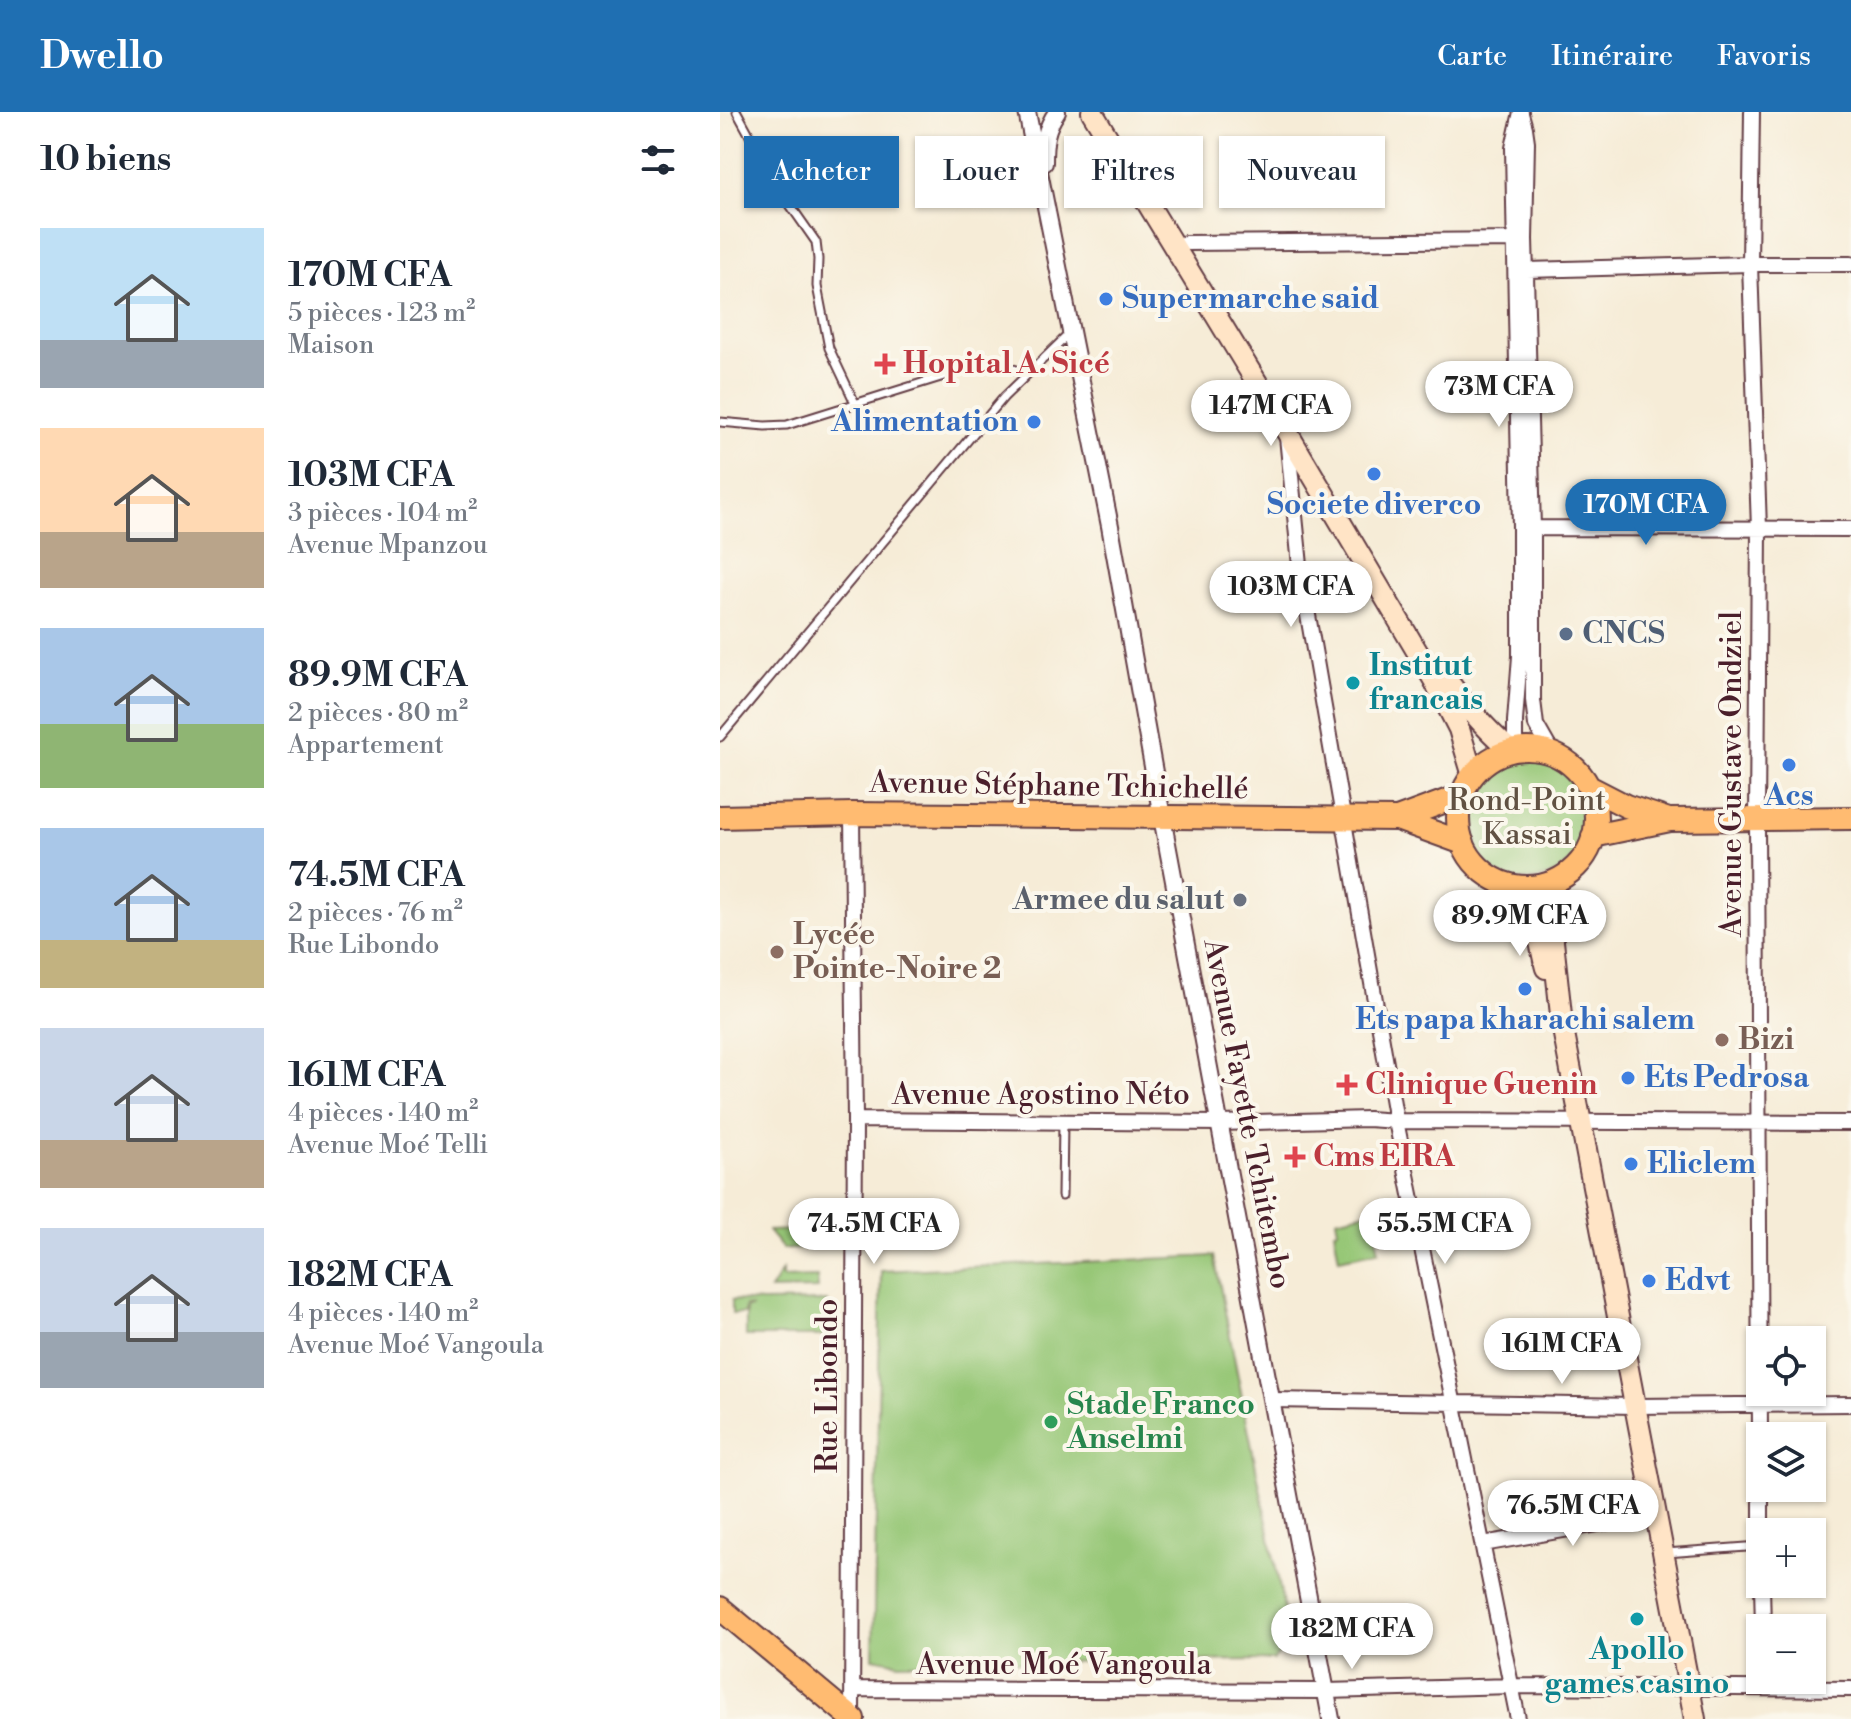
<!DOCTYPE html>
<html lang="fr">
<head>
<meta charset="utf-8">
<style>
  :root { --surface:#fff; --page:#f6f6f7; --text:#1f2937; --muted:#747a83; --accent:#1f6fb2 }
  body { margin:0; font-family:"Libre Bodoni",serif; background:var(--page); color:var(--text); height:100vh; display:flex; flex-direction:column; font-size:30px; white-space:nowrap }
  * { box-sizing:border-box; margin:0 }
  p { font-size:26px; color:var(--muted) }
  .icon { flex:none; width:44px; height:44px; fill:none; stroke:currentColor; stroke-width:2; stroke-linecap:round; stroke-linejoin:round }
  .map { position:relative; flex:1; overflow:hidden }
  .drawer { display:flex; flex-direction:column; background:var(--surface); width:720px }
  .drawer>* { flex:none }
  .top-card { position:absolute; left:24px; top:24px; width:760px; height:72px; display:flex; gap:16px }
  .buttons { position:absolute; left:1026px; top:1214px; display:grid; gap:16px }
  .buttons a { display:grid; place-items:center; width:80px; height:80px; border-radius:0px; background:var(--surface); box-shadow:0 2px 6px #0004; font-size:40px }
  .price { position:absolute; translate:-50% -68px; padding:0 18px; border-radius:28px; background:#fff; color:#222; font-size:26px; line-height:52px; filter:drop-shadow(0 2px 4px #0008) }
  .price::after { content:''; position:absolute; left:50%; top:48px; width:24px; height:18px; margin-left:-12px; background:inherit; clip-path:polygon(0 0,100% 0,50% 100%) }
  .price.active { background:var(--accent); color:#fff }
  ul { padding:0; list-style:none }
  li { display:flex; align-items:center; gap:24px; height:200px; padding:0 40px }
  li span { display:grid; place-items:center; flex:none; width:224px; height:160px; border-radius:0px; color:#555 }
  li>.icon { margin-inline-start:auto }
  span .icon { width:96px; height:96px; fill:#fffc; stroke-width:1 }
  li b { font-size:34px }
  h2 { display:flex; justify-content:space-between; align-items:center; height:96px; padding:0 40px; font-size:34px }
  .chip { padding:0 28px; border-radius:0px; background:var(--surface); box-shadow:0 2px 6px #0004; font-size:28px; line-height:72px }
  .chip.active { background:var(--accent); color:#fff }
  header { display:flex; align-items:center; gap:48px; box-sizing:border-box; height:112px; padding:0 40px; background:var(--accent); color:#fff }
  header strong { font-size:38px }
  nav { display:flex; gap:44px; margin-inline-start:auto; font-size:28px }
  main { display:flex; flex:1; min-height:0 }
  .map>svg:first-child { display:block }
</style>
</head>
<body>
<header>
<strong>Dwello</strong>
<nav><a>Carte</a><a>Itinéraire</a><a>Favoris</a></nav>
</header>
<main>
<section class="drawer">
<h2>10 biens<svg class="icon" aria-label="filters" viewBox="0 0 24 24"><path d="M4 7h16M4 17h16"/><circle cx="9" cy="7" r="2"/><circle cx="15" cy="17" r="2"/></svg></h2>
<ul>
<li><span style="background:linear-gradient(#bfe0f5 70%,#9aa5b1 0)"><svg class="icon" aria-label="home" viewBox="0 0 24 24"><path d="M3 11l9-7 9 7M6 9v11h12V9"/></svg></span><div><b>170M CFA</b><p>5 pièces · 123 m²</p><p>Maison</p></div></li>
<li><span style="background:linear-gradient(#ffd9b3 65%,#b9a48a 0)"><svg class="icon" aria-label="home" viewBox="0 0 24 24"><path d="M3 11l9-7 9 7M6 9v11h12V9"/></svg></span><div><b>103M CFA</b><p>3 pièces · 104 m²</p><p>Avenue Mpanzou</p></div></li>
<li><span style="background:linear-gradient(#a9c7e8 60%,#8fb573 0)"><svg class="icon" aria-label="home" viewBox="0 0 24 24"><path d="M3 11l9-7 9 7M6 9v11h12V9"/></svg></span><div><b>89.9M CFA</b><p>2 pièces · 80 m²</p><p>Appartement</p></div></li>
<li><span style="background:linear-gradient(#a9c7e8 70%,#c2b280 0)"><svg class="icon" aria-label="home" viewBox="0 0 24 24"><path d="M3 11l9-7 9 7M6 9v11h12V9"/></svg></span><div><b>74.5M CFA</b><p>2 pièces · 76 m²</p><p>Rue Libondo</p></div></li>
<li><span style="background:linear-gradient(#c9d6e8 70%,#b9a48a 0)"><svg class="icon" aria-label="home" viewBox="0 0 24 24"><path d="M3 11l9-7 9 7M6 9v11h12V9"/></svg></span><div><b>161M CFA</b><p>4 pièces · 140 m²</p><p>Avenue Moé Telli</p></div></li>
<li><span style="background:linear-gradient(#c9d6e8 65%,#9aa5b1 0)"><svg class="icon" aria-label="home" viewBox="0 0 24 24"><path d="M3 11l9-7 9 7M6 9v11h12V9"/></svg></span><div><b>182M CFA</b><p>4 pièces · 140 m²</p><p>Avenue Moé Vangoula</p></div></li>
</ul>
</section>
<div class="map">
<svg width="1131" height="1607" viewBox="0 0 1131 1607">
  <rect width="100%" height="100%" fill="#fbf7ec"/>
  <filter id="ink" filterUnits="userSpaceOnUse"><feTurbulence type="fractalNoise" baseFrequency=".0125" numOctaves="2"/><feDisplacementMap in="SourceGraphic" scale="16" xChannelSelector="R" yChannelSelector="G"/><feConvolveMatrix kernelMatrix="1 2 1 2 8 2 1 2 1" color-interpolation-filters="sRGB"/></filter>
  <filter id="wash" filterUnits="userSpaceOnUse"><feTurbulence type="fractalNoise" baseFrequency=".006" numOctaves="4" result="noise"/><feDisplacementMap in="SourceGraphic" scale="32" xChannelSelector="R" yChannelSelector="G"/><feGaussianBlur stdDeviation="1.8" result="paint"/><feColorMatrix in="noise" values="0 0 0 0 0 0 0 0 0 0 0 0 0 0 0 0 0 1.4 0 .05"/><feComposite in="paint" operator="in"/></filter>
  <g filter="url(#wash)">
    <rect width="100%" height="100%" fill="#f6ecd7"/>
    <path fill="#97c777" stroke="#707351" stroke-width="2" d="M744 706a62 62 0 1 1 124 0a62 62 0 1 1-124 0Z
      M651 1099 659 1139 619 1147 614 1119 618 1118 616 1107Z
      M79 1118V1137H63L48 1119Z
      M494 1144 570 1527 554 1548 179 1551 153 1546 161 1159Z
      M62 1159V1166L97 1165 98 1177 50 1178Z
      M12 1188 42 1190 107 1189V1224H26V1196L32 1195 25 1194 24 1202H12Z"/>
  </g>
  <g filter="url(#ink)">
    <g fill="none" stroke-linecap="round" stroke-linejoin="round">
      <g stroke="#643e45" stroke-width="11">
        <path id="service" d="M17 0 28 20 47 60 96 130 98 147 97 174 109 236 135 291
          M0 310 45 314 67 313 253 255 283 253 307 262
          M0 625 284 285 349 222
          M342 1084 343 1010
          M946 1441 1040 1434"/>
      </g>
      <g stroke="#643e45" stroke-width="18">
        <path id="minor" d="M1032 0 1030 152 1039 417 1037 709 1040 1324
          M801 2 805 16 807 30 805 127 813 416V588L816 613 832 641
          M465 131 800 128
          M807 158 1030 152H1131
          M567 325 581 463 676 1009 798 1607
          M813 416 1131 417
          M795 638V609L800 544V416L793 36 801 0
          M135 1008 501 1011 648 1007 676 1009 1131 1011
          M552 1288 915 1294 1131 1292
          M1041 1376V1420
          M763 1432 936 1402
          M1042 1472 1043 1516
          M133 1577 606 1579 793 1574 1131 1577
          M132 1607 135 1008 132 702"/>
      </g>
      <g stroke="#643e45" stroke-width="20">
        <path id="tertiary" d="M307 0 390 414 442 705 611 1607
          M324 51C324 31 325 17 337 0"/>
      </g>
      <g stroke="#643e45" stroke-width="24">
        <path id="secondary" d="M372 0 567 320 714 568 739 617 753 664
          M718 555C739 586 762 614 791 639
          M777 768C788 778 801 787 809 800 819 816 821 838 826 856
          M833 770 832 820 842 912 975 1607"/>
      </g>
      <g stroke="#643e45" stroke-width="26">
        <path id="primary" d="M0 1496 133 1607"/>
      </g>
      <g stroke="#643e45" stroke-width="26">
        <path id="trunk" d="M738 706a69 69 0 1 1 138 0a69 69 0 1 1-138 0Z
          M869 675 906 694 949 708
          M0 705 132 702 677 707 743 731
          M677 707 742 683
          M873 724 950 708 1131 706"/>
      </g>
      <use href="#service" stroke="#fff" stroke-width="7"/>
      <use href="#minor" stroke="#fff" stroke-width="14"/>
      <use href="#tertiary" stroke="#fff" stroke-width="16"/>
      <use href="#secondary" stroke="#ffe4c6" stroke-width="20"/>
      <use href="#primary" stroke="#ffbb71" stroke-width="22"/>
      <use href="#trunk" stroke="#ffbb71" stroke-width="22"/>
    </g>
  </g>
  <g fill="#3f7fe0" stroke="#fbf7ec" stroke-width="3">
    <circle cx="386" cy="187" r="8"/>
    <circle cx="314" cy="310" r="8"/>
    <circle cx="654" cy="362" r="8"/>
    <circle cx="1069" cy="653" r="8"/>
    <circle cx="805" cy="877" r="8"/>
    <circle cx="908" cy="966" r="8"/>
    <circle cx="911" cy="1052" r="8"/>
    <circle cx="929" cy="1169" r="8"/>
  </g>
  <g fill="#e0444e" stroke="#fbf7ec" stroke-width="3">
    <path d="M161 240h8v8h8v8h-8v8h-8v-8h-8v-8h8z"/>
    <path d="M623 961h8v8h8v8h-8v8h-8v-8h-8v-8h8z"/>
    <path d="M571 1033h8v8h8v8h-8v8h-8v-8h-8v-8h8z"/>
  </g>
  <circle fill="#5c6f8a" stroke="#fbf7ec" stroke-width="3" cx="846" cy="522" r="8"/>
  <g fill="#0f9aa8" stroke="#fbf7ec" stroke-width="3">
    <circle cx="633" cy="571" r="8"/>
    <circle cx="917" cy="1507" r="8"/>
  </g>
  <circle fill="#6b7280" stroke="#fbf7ec" stroke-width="3" cx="520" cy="788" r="8"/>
  <g fill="#8d6e63" stroke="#fbf7ec" stroke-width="3">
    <circle cx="57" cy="840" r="8"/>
    <circle cx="1002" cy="928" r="8"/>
  </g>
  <circle fill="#2e9e5b" stroke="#fbf7ec" stroke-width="3" cx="331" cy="1310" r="8"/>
  <g text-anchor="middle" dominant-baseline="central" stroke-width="8" stroke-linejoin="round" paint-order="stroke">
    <g font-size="30" font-weight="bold" fill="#366cbe" stroke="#fbf7ec" text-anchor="start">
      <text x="402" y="187">Supermarche said</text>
      <text x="298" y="310" text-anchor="end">Alimentation</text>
      <text x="654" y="393" text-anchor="middle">Societe diverco</text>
      <text x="1069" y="684" text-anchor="middle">Acs</text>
      <text x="805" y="908" text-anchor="middle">Ets papa kharachi salem</text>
      <text x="924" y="966">Ets Pedrosa</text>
      <text x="927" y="1052">Eliclem</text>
      <text x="945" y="1169">Edvt</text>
    </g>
    <g font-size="30" font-weight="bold" fill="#be3a42" stroke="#fbf7ec" text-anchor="start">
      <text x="183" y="252">Hopital A. Sicé</text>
      <text x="645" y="973">Clinique Guenin</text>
      <text x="593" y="1045">Cms EIRA</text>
    </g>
    <g font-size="30" font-weight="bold" fill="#4e5e75" stroke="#fbf7ec" text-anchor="start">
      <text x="862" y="522">CNCS</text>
    </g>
    <g font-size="30" font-weight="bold" fill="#0d838f" stroke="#fbf7ec" text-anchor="start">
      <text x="649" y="554">Institut<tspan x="649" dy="34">francais</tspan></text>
      <text x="917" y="1538" text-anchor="middle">Apollo<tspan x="917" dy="34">games casino</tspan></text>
    </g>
    <g font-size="30" fill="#4a1f2b" stroke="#fbf7ec">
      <text transform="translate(1012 662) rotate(-90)">Avenue Gustave Ondziel</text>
      <text transform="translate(339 674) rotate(1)">Avenue Stéphane Tchichellé</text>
      <text x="321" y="983">Avenue Agostino Néto</text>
      <text transform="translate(527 1002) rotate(79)">Avenue Fayette Tchitembo</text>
      <text transform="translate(108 1274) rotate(-90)">Rue Libondo</text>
      <text x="344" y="1553">Avenue Moé Vangoula</text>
    </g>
    <g font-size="30" fill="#615142" stroke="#fbf7ec">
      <text x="807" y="689">Rond-Point<tspan x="807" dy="34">Kassai</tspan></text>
    </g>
    <g font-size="30" font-weight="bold" fill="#5b616d" stroke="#fbf7ec" text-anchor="end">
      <text x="504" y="788">Armee du salut</text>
    </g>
    <g font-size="30" font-weight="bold" fill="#785e54" stroke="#fbf7ec" text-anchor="start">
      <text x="73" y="823">Lycée<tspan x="73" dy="34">Pointe-Noire 2</tspan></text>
      <text x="1018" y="928">Bizi</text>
    </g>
    <g font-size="30" font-weight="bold" fill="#27864d" stroke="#fbf7ec" text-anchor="start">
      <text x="347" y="1293">Stade Franco<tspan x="347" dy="34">Anselmi</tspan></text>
    </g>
  </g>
</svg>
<div class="buttons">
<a><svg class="icon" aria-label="locate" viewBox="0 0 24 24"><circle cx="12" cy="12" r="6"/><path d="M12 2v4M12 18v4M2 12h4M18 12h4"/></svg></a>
<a><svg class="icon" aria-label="layers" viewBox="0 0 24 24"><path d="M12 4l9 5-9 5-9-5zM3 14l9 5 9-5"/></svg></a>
<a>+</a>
<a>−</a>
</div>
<b class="price" style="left:779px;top:317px">73M CFA</b>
<b class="price" style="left:551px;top:336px">147M CFA</b>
<b class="price active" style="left:926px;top:435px">170M CFA</b>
<b class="price" style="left:571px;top:517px">103M CFA</b>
<b class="price" style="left:800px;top:846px">89.9M CFA</b>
<b class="price" style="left:154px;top:1154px">74.5M CFA</b>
<b class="price" style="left:725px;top:1154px">55.5M CFA</b>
<b class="price" style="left:842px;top:1274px">161M CFA</b>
<b class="price" style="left:853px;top:1436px">76.5M CFA</b>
<b class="price" style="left:632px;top:1559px">182M CFA</b>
<div class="top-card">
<a class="chip active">Acheter</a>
<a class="chip">Louer</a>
<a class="chip">Filtres</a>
<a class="chip">Nouveau</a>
</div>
</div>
</main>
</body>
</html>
